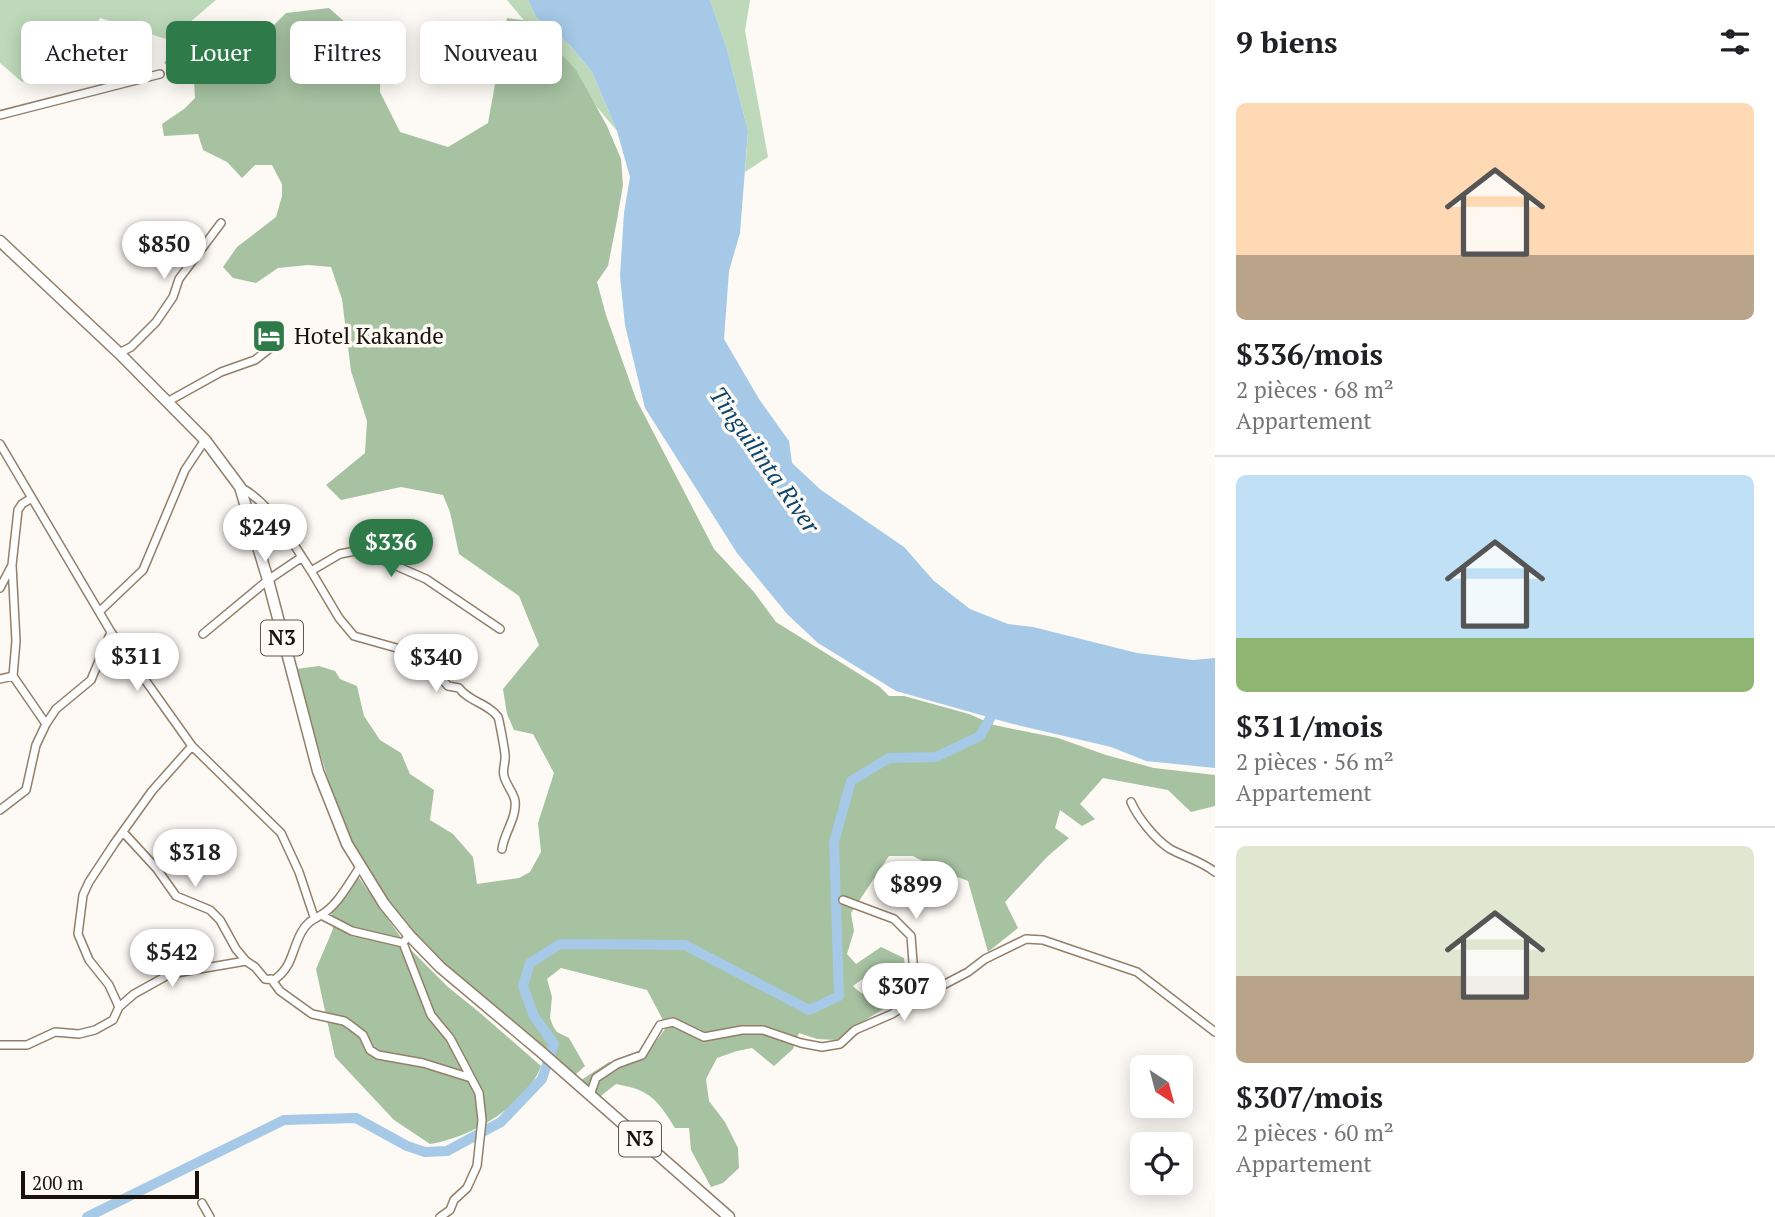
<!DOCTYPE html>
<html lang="fr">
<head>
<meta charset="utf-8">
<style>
  :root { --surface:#fff; --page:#f6f6f6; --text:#202124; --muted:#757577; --line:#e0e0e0; --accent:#2e7a49 }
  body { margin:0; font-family:"PT Serif",serif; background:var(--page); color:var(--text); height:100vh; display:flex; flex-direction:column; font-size:26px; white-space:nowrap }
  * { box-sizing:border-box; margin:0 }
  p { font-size:23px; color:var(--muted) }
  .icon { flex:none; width:38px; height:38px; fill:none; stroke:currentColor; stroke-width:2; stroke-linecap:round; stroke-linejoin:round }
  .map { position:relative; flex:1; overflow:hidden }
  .details { display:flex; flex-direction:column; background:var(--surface); width:560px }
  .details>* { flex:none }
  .guide { position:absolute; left:21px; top:21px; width:665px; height:63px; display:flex; gap:14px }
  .needle { width:46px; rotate:144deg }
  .fabs { position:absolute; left:1130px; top:1055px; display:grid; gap:14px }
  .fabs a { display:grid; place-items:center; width:63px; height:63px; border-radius:10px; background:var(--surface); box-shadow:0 4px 18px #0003; font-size:35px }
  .scale { position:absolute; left:21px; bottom:18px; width:178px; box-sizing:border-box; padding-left:7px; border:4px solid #1a120a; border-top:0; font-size:19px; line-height:24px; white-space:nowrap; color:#1a120a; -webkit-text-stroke:5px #fdf9f4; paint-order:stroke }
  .price { position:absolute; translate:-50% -60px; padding:0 16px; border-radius:24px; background:#fff; color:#222; font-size:23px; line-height:46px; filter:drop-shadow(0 2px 4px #0008) }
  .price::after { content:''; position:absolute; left:50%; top:42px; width:21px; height:16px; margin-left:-10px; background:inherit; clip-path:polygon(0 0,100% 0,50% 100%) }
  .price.selected { background:var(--accent); color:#fff }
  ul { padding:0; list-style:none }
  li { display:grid; align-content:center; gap:14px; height:371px; padding:0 21px }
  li+li { border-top:2px solid var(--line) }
  li span { display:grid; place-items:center; height:217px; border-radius:10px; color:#555 }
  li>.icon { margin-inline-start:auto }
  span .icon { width:126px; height:126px; fill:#fffc; stroke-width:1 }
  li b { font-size:30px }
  h2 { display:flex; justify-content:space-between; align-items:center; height:84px; padding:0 21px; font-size:30px }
  .tag { padding:0 24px; border-radius:10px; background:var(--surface); box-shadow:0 4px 18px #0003; font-size:24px; line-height:63px }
  .tag.selected { background:var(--accent); color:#fff }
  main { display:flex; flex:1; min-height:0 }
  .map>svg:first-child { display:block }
</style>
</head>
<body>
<main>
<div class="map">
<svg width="1215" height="1217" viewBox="0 0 1215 1217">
  <rect width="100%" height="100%" fill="#fdf9f4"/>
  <path fill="#bed9ba" d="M0,0h216l-47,40 -69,-22 -26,51 -52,13 -22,-19z
    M507,0h21l8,17 33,27 23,28 25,59z
    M710,0h40l-5,31 23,126 -23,15 3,-41 -21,-82z"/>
  <path fill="#a6c2a1" d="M329,8l52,46 -1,38 20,40 48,15 40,-24 19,-105 24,3 45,49 31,56 14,33 2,26 -6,35 -9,46 -11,16 9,33 30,84 78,150 40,43 22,30 104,65 9,9h15l65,18 25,11 64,13 48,17 48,13 61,7v31l-24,6 -23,-22 -65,-12 -23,26 15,15 -13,7 -22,-16 -5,18 14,10 -21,18 -43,46 13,26 -30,24 -20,-71 -29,-11 -26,-14h-24l-38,57 3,18 -7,23 9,10 25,-17 23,11 2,16 -8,13 -17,-7 -17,-2 -11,8c13,13 22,13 38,5l11,6c-22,16 -44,25 -64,43l-21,-1 -18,-6 -6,16 -19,17 -22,-18 -15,3 -20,7 -11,21 3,22 16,21 13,26 1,20 -16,15 -12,4 -20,-37 -2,-22h-14c-18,-29 -25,-38 -59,-44l-19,15 -19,-17 31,-20 28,-2 17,-16 14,-19 8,-5h-13l-16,-30 -86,-22 -14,11 5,18 -2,21 3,8 4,6 12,6 16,28 -10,9 -24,-11c-60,-55 -137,-114 -179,-183 -37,-63 -56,-142 -76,-212l23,-3 16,5 5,8 17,7 7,30 16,24 21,13 9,21 24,16 -4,30 23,14 20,23 4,27 42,-6 11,-6 11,-20 -3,-29 16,-50 -21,-39 -19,-4 -7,-16 -4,-25 36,-44 -20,-49 -60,-42 -9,-42 -7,-17 -42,-8 -60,13 -15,-15 39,-32 2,-32 -16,-50 -9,-72 -11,-32 -23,-2 -30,3 -22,15 -23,-5 -10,-11 14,-20 39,-30 6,-21v-12l-10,-19h-17l-13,13 -15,-16 -24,-12 -5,-16 -34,2 -2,-12 22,-15 11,-11 -1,-17 -30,-18 8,-10 22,-6 17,17 19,-3 25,-17 31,-31z
    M357,875l50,71 41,41 31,25 62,54c-14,39 -71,72 -111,78l-36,-24 -59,-63 -19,-88 17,-40 -3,-28z"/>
  <path fill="#a5c9e6" d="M528,0h182l17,49 21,82 -8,102 -11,38 -5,68 35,60 30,42 3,22 29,27 83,57 30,34 36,28 38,15 25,3 104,26 56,7 22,-2v110l-69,-7 -35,-14 -102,-24 -113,-32 -78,-48 -30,-28 -51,-62 -92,-145 -20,-83 -5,-49 4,-63 6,-36 -13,-46 -25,-59 -23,-28 -33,-27z"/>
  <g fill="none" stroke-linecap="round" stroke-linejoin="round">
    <path stroke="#a5c9e6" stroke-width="10" d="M87,1217l197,-97 72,-2 51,28 18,6 22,-1 54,-29 41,-43 12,-35 -20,-28 -11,-30 7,-23 30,-19 125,1 124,65 30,-14 -5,-154 17,-61 38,-23 47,-1 44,-21 16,-28"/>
    <g stroke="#937f69" stroke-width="10">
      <path id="minor" d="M0,115l160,-41
        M119,353l12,-6 25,-25 17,-25 6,-18 42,-56
        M167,402l54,-30 34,-12 14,-11
        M0,444l111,188 81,114 89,87 18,39 15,45
        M302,557l9,14 29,-17 20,-4 66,29 74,50
        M12,565l4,76 -3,35 33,48
        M311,571l28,47 15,18 46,13 33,20 15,17 11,2c10,14 29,15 39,29 1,2 7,34 7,38 1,7 -3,14 -1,21 2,9 10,17 11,25 2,17 -11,32 -13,48
        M0,588l12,-23 6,-55 4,-6 8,-5
        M100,611l43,-41 42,-100 20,-30
        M203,634l65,-54 34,-23c-16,-25 -35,-56 -62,-70
        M0,679l13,-3
        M1131,802c7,16 24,37 39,47 15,8 31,12 45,23
        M0,810l26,-20 10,-45 10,-21 10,-15 35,-29 20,-48
        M123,832l34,37 19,27 34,14 10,10 16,29 10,12
        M843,900l51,19 17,17 3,39 7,21
        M321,915l31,16 51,12
        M409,935l-6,8 28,72 19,23 29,55 3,27 -5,46 -10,22 -13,12 -4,10 -10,7
        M271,979l9,12 32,23 32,7 6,4 13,10 7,15 8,5 45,8 48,15
        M119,1007l-10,-22 -20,-25 -11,-26 5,-39 6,-13 25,-38 38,-53 40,-45
        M0,1045h27l28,-13 24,2 16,-4 18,-10 6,-13 15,-13 36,-20 76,-13 9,6 10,12 9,1c19,-14 17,-28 27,-47 5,-10 11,-13 20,-18 17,-10 28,-32 39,-48
        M590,1095l6,-17 21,-14 25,-9 18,-30 13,-3 31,15 38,-7h21l38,13 21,4 18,-3 15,-14 37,-16 17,-11 59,-31 17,-13 41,-20 17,1 94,32 78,60
        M202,1203l8,14"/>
    </g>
    <g stroke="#937f69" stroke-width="13">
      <path id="highway" d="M0,241l119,112 86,87 35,47 28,93 50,191 29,73 37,60 25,31 31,32 100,84 189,166"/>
    </g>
    <use href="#minor" stroke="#fff" stroke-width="7"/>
    <use href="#highway" stroke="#fff" stroke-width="10"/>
  </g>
  <defs>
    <g id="hotel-square" transform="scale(1.75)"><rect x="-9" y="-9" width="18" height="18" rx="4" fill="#2e7a49" stroke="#fdf9f4"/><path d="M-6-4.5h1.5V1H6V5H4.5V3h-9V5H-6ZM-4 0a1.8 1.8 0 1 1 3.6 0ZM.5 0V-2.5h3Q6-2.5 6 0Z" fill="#fff"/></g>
  </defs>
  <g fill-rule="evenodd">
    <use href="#hotel-square" x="269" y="336"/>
  </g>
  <g text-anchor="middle" stroke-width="7" stroke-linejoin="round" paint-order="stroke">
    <g fill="#fdf9f4" stroke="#5e5750" stroke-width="2">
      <rect x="261" y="620.5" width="42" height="35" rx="5"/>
      <rect x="619" y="1121.5" width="42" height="35" rx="5"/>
    </g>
    <g font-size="21" font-weight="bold" fill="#1a120a">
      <text x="282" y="645">N3</text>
      <text x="640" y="1146">N3</text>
    </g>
    <g font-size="23" fill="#1a120a" stroke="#fdf9f4" text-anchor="start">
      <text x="294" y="344">Hotel Kakande</text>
    </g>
    <g font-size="24" font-style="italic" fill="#0a466c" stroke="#fdf9f4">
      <text transform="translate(764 460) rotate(55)" y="8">Tinguilinta River</text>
    </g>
  </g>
</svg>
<div class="fabs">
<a><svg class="needle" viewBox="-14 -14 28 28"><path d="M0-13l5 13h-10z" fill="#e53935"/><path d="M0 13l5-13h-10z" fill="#757577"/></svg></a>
<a><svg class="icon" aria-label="locate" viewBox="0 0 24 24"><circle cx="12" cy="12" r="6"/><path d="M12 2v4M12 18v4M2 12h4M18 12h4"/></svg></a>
</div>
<div class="scale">200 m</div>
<b class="price" style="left:164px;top:281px">$850</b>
<b class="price" style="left:265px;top:564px">$249</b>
<b class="price selected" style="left:391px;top:579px">$336</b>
<b class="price" style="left:137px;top:693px">$311</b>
<b class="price" style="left:436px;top:694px">$340</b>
<b class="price" style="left:195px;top:889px">$318</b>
<b class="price" style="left:916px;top:921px">$899</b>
<b class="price" style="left:172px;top:989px">$542</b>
<b class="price" style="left:904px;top:1023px">$307</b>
<div class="guide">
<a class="tag">Acheter</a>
<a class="tag selected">Louer</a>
<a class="tag">Filtres</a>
<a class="tag">Nouveau</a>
</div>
</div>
<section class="details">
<h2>9 biens<svg class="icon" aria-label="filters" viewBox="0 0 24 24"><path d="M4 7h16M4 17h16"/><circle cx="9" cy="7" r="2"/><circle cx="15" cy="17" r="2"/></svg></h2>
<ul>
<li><span style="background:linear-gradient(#ffd9b3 70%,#b9a48a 0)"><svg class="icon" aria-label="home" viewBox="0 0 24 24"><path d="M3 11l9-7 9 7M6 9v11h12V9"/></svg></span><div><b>$336/mois</b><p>2 pièces · 68 m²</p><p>Appartement</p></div></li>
<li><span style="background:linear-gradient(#bfe0f5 75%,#8fb573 0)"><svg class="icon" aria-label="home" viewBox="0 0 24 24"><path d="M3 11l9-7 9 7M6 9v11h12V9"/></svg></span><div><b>$311/mois</b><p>2 pièces · 56 m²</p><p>Appartement</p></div></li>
<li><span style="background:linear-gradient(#dfe7d0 60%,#b9a48a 0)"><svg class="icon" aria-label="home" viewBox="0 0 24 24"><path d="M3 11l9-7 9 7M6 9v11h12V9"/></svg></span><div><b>$307/mois</b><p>2 pièces · 60 m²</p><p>Appartement</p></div></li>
</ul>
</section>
</main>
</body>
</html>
